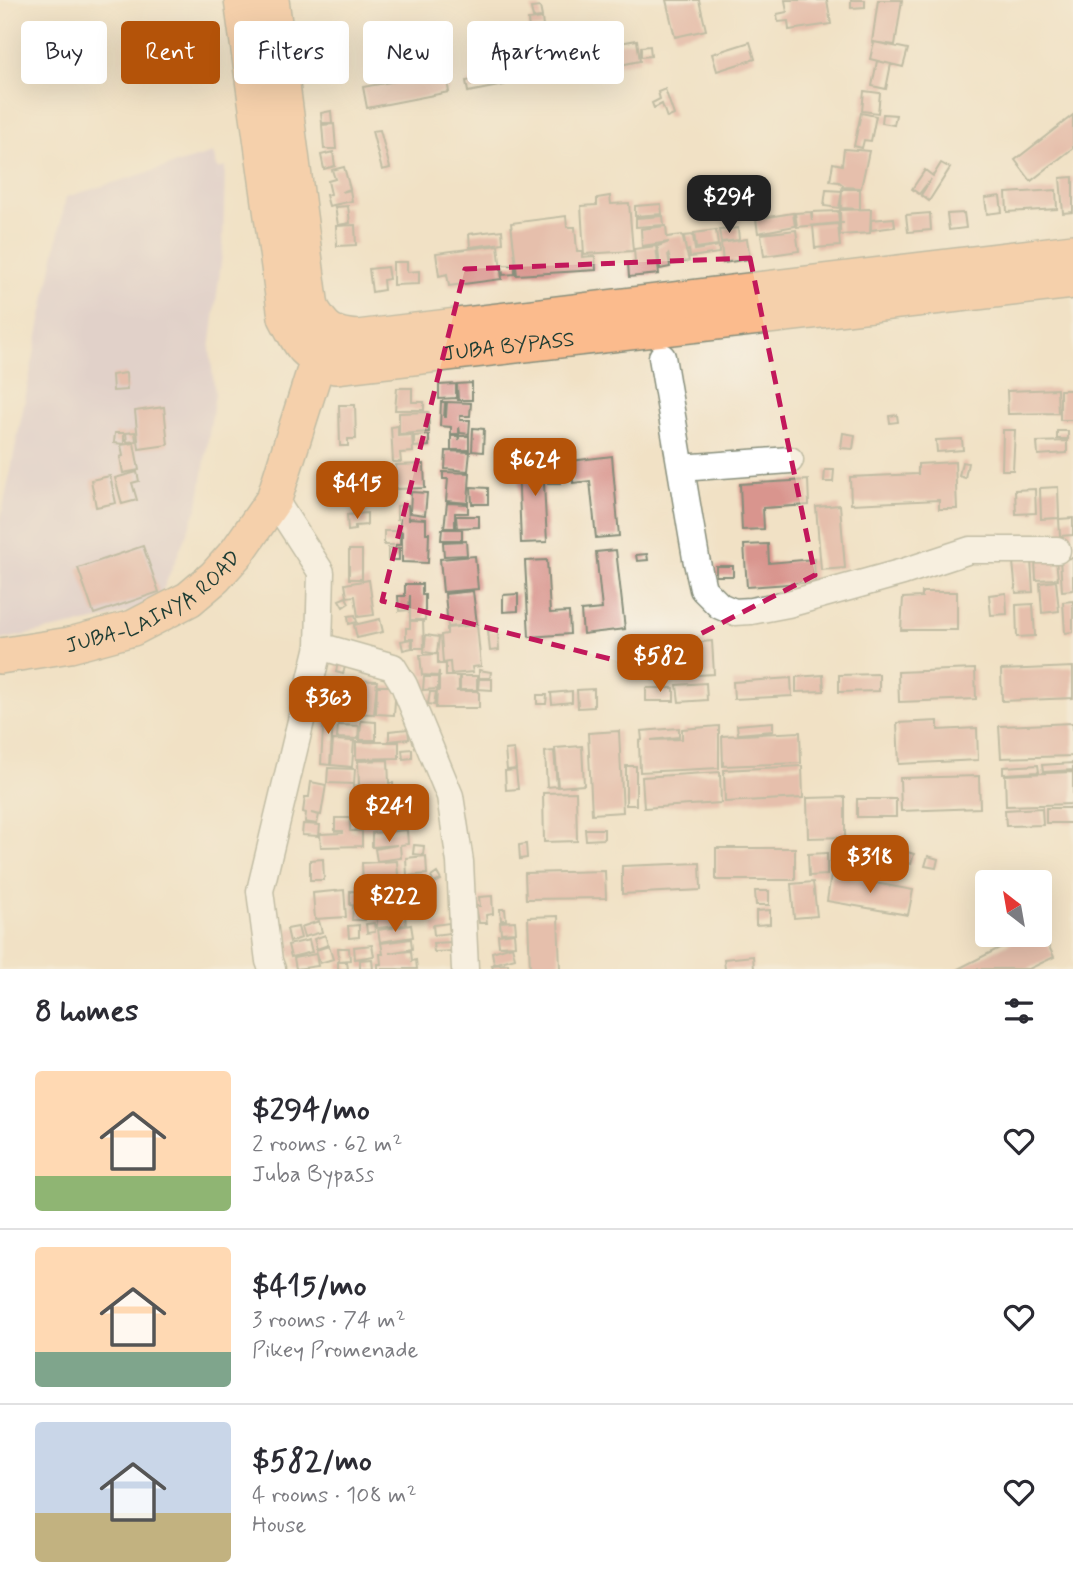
<!DOCTYPE html>
<html lang="en">
<head>
<meta charset="utf-8">
<style>
  :root { --surface:#fff; --page:#f2f2f3; --text:#2b2b33; --muted:#7c7c81; --line:#e1e1e2; --accent:#b45309 }
  body { margin:0; font-family:Mynerve,sans-serif; background:var(--page); color:var(--text); height:100vh; display:flex; flex-direction:column; font-size:26px; white-space:nowrap }
  * { box-sizing:border-box; margin:0 }
  p { font-size:23px; color:var(--muted) }
  .icon { flex:none; width:38px; height:38px; fill:none; stroke:currentColor; stroke-width:2; stroke-linecap:round; stroke-linejoin:round }
  .map { position:relative; height:969px; overflow:hidden }
  .details { display:flex; flex-direction:column; background:var(--surface); flex:1 }
  .details>* { flex:none }
  .banner { position:absolute; left:21px; top:21px; width:700px; height:63px; display:flex; gap:14px }
  .needle { width:46px; rotate:329deg }
  .fabs { position:absolute; left:975px; top:870px; display:grid; gap:14px }
  .fabs a { display:grid; place-items:center; width:77px; height:77px; border-radius:7px; background:var(--surface); box-shadow:0 7px 28px #0002; font-size:35px }
  .price { position:absolute; translate:-50% -60px; padding:0 16px; border-radius:14px; background:var(--accent); color:#fff; font-size:23px; line-height:46px; filter:drop-shadow(0 2px 4px #0008) }
  .price::after { content:''; position:absolute; left:50%; top:42px; width:21px; height:16px; margin-left:-10px; background:inherit; clip-path:polygon(0 0,100% 0,50% 100%) }
  .price.selected { background:#222; color:#fff }
  ul { padding:0; list-style:none }
  li { display:flex; align-items:center; gap:21px; height:175px; padding:0 35px }
  li+li { border-top:2px solid var(--line) }
  li span { display:grid; place-items:center; flex:none; width:196px; height:140px; border-radius:7px; color:#555 }
  li>.icon { margin-inline-start:auto }
  span .icon { width:84px; height:84px; fill:#fffc; stroke-width:1 }
  li b { font-size:30px }
  h2 { display:flex; justify-content:space-between; align-items:center; height:84px; padding:0 35px; font-size:30px }
  .tag { padding:0 24px; border-radius:7px; background:var(--surface); box-shadow:0 7px 28px #0002; font-size:24px; line-height:63px }
  .tag.selected { background:var(--accent); color:#fff }
  .map>svg:first-child { display:block }
</style>
</head>
<body>
<div class="map">
<svg width="1073" height="969" viewBox="0 0 1073 969">
  <rect width="100%" height="100%" fill="#f7f3e8"/>
  <filter id="ink" filterUnits="userSpaceOnUse"><feTurbulence type="fractalNoise" baseFrequency=".0143" numOctaves="2"/><feDisplacementMap in="SourceGraphic" scale="14" xChannelSelector="R" yChannelSelector="G"/><feConvolveMatrix kernelMatrix="1 2 1 2 8 2 1 2 1" color-interpolation-filters="sRGB"/></filter>
  <filter id="wash" filterUnits="userSpaceOnUse"><feTurbulence type="fractalNoise" baseFrequency=".00686" numOctaves="4" result="noise"/><feDisplacementMap in="SourceGraphic" scale="28" xChannelSelector="R" yChannelSelector="G"/><feGaussianBlur stdDeviation="1.57" result="paint"/><feColorMatrix in="noise" values="0 0 0 0 0 0 0 0 0 0 0 0 0 0 0 0 0 1.4 0 .05"/><feComposite in="paint" operator="in"/></filter>
  <g filter="url(#wash)">
    <rect width="100%" height="100%" fill="#f1e1c5"/>
    <path fill="#cfbdcf" d="M213,153l5,16 7,-2 -2,80 -13,103 5,44 -17,112 -38,91 -24,13 -32,9 -104,21v-117l66,-326z"/>
    <g id="blocks">
      <path fill="#d9958e" d="M666,0h33l7,30 -31,7z
        M785,0h42l4,24 -42,6 -1,-9 -10,1 -1,-8 10,-2z
        M851,0h14v7l-14,1z
        M878,0h24l-7,45 -23,-3z
        M540,7l2,10 -9,1 -2,-10z
        M542,18l1,9 -14,2 -1,-9z
        M637,40l3,21 -45,9 -4,-22z
        M750,42l5,17 -38,12 -5,-17z
        M874,42l34,7 -5,18 -33,-8z
        M650,46l1,10 -10,1v-10z
        M551,56l3,20 -48,8 -4,-19z
        M578,61l1,9 -12,1 -1,-9z
        M877,61l14,3 -5,25 -14,-3z
        M444,64l5,28 -82,16 -4,-21 50,-9 -1,-8z
        M502,72l2,13 -36,7 -2,-11 26,-4 -1,-3z
        M665,89l9,26 -7,3 -5,-14 -8,4 -2,-5 8,-4 -2,-7z
        M864,91l16,2 -2,20 -16,-2z
        M331,111l1,12h-10l-1,-10z
        M861,113l15,3 -5,25 -7,-1 -2,8 -8,-2z
        M883,114l13,1 -2,10 -12,-2z
        M1073,115v33l-42,33 -16,-21z
        M334,124l2,25h-12l-2,-24z
        M380,130l10,38 -8,2 -10,-39z
        M844,149l25,2 -8,37 -19,-1 1,-2 -4,-3 -9,-1 3,-18 9,2z
        M333,152l2,14 -11,3 -3,-14z
        M941,163l9,5 -21,33 -8,-6 10,-16 -12,15 -7,-5 13,-19 8,6z
        M344,167l6,22 -8,3 8,-2 2,11 -23,5 -3,-11 5,-1 -3,-13 7,-2 -3,-9z
        M1073,177v35l-10,1 -3,-35z
        M842,189h18v20l-19,-1z
        M826,190l16,1 -3,17 -15,-2z
        M1056,190l1,19 -50,3 -1,-19z
        M610,196l1,8 18,-1 4,48 -49,3 -3,-48 16,-1v-7z
        M1000,196l2,16 -15,2 -2,-16z
        M661,204l1,10 -27,2v-10z
        M348,206l2,17 -12,2 -3,-18z
        M871,209l-1,24 -30,2v-12h4h-4v-13z
        M838,211l1,12 -42,4 -2,-14 16,-1 1,9v-9z
        M793,213l2,13 -37,7 -2,-14z
        M930,213l1,17 -23,2 -2,-17z
        M964,213l2,15 -17,2 -2,-16z
        M566,216l1,11h8l2,24h5v6l13,-1 1,14 -79,5 -6,-52z
        M663,216l1,9 -28,2v-9z
        M894,218l1,9 -24,3v-10z
        M838,224l2,22 -25,2 -2,-22z
        M355,225l1,20 -19,1 -1,-20z
        M666,226l1,11 15,-2 7,26 -18,3 -3,-11 2,14 -10,2 -2,-23 11,-4 -27,4 -1,-17z
        M738,228l1,12 -18,2 -2,-12z
        M502,230l1,13 -33,4 -1,-13z
        M716,230l2,15 -22,3 -2,-15z
        M796,230l3,21 -35,5 -3,-22z
        M693,235l2,15 24,-4v7l-29,4 -1,-7 -3,1 -2,-15z
        M747,239l3,20 -27,4 -2,-20z
        M498,245l4,34 -53,7 -2,-12 -8,2 -3,-23z
        M656,246l3,28 -30,3 -1,-14 7,-1 -1,-13z
        M393,262h14v10l12,-1v13l-26,1z
        M502,265h13v9l-12,1z
        M387,267l2,12 -6,1 1,10 -12,2 -3,-23z
        M126,373l1,17 -14,1 -1,-16z
        M472,383v17h-14l-1,-16z
        M456,384v14l-17,1v-14z
        M397,388h15v14h12v8h-29z
        M1057,389l1,24 -50,1 -1,-23z
        M1060,390h13v30h-13z
        M441,402h4l-1,15h2l1,-15 24,1 -1,13h-10v4h10l-1,14 -9,-1 -1,-6v7h-8v-7l-11,-1z
        M339,405h16l1,34h-8v7h-8z
        M164,407l4,38 -29,4 -4,-38z
        M428,412l1,20 -30,2v-21z
        M897,415l1,7 -8,1 -1,-7z
        M398,426v10l14,-1 1,17 -13,1 1,9h-8l-2,-35z
        M473,428l11,1 -1,23 -11,-1z
        M1003,430h12l-2,40h-11z
        M1057,431h11v8h-11z
        M135,432l1,9 -9,1 -1,-9z
        M115,433h9v11l-10,-1z
        M843,433l12,2 -2,14 -12,-1z
        M429,435v11l-15,1v-11z
        M451,436h7l1,4v-4h10v14h-18z
        M962,439l1,11 -26,2 -1,-12z
        M1067,441v12l-29,2 -1,-13z
        M134,443l5,27 -16,3 -3,-16 3,-1 -2,-11z
        M446,451l24,1 -2,19 -23,-2z
        M612,456l7,80 -23,2 -6,-57 -17,2 -2,-22z
        M560,461l1,22h-17l3,59 -26,1 -3,-80z
        M955,462l2,47h-18v-9l-88,4 -1,-27 68,-3v-10z
        M962,462l6,1 -3,15 -6,-2z
        M424,464l1,24 -29,1v-24z
        M825,470h9l-1,12h-9z
        M137,472l2,9 -7,2 5,17 -15,4 -7,-26z
        M443,472l27,1 -2,30 -22,-2 2,-22h-5z
        M110,476l6,27 -20,4 -5,-27z
        M808,480l1,25 -46,3 1,21 -22,1 -2,-46z
        M359,482l2,13 -15,3 -3,-13z
        M471,487l17,1v16h-16z
        M1058,487l1,31 -18,1 -1,-31z
        M1035,489l1,24 -20,1 -1,-24z
        M411,492l16,1 -2,22 -15,-2z
        M447,503l21,1v9h-13v15h-11z
        M408,505l1,16v-3l17,1v14h3l-1,30 -26,-1v-30h-2v13h-16v-14h15l1,-12h-3v-13z
        M840,505l5,63 -24,2 -5,-63z
        M367,513v12l-12,1v4l-7,1 -1,-16z
        M456,516h23v11l-22,1z
        M1073,518v17l-13,1 -1,-17z
        M442,529h20v11h-21z
        M466,541l1,14 -23,1 -1,-14z
        M768,544l1,19 45,-4 1,23 -68,5 -3,-42z
        M143,546l16,46 -65,22 -16,-46z
        M388,548h11v12h-11z
        M349,550h13v29h-13z
        M616,550l9,79 -42,5 -2,-23 21,-2 -6,-57z
        M647,554l1,6 -11,1 -1,-6z
        M475,556l3,33 -35,3 -3,-33z
        M1073,558v32l-11,1 -2,-32z
        M1056,559l2,20 -22,1 -1,-20z
        M547,560l3,53 19,-1 1,22 -41,3 -4,-76z
        M1031,560l2,32 -17,1 -3,-31z
        M716,566h17v10h-17z
        M369,580l5,35 -16,2 -3,-21 -8,1 -2,-13z
        M1056,581l3,30 -17,2 -2,-30z
        M405,584h17v11h3v25h-15v-25l-1,15 -10,1 -1,-15h7z
        M473,591l4,33 -29,3 -3,-33z
        M922,592h35v38h-56l2,-32 19,-1z
        M1006,593l1,21 -16,1 -2,-20z
        M518,594v17l-15,1v-17z
        M346,597l3,6 -6,4 -4,-7z
        M1073,601v31l-8,1 -2,-31z
        M1033,604l2,32 -18,1 -1,-32z
        M355,615l2,7 -8,2 -1,-8z
        M380,619l3,13 -26,6 -3,-13z
        M410,621h13l1,27h-11v-9h-7v-11h4z
        M477,625l4,41 -9,1 1,5 -22,2 -1,-12 -7,1 -2,-28 6,-1v-6z
        M488,631h10l1,19 -9,1z
        M426,635l13,2 -2,17 -13,-2z
        M411,639l1,9 -9,2 -2,-9z
        M712,641l2,33 -33,2 -2,-32z
        M438,654v10h8v12h13v14l-3,1h21l2,2v15h-43l1,-17h2v-14l2,-1h-2v-5l-1,5 -16,-1 -2,-20z
        M652,654h23l1,25 -24,1z
        M338,661l8,2 -3,11 -7,-2z
        M1073,667v31l-71,3 -1,-31z
        M975,669l1,30 -77,3 -1,-30z
        M479,670l12,2 -1,6h-11z
        M879,674v17l-40,1v-17z
        M823,675l1,16 -28,1v-15z
        M460,676h17v14h-17z
        M424,677h14v12l-15,1z
        M791,678l1,18 -58,3 -1,-17z
        M479,679h13v11l-14,-1z
        M351,680l26,1 -3,33 -25,-1z
        M332,683l13,1 -3,18 -13,-2z
        M706,683l1,17 -28,2 -2,-17z
        M377,686h19l-2,29 -18,-1z
        M646,688h28v13h-28z
        M594,689v18l-16,1 -1,-18z
        M572,691v11l-20,2 -1,-11z
        M430,692h6l-2,13 -6,-1z
        M537,695h10l-1,9h-9z
        M324,712l14,1 -1,10h-4l-3,42 -9,-1z
        M361,721l15,1v18h-16z
        M938,721v9l39,-2 1,32 -79,4 -2,-41z
        M773,722v9l-35,3 -1,-9z
        M1073,723v33l-72,2 -2,-32z
        M338,725l21,1 -1,13 -21,-1z
        M719,726v42l-79,4 -1,-31 3,-1 -1,-9 38,-3v9l-28,3 31,-1v-10z
        M408,729l1,10 -20,2v-10z
        M619,731l4,81 -31,2 -4,-81z
        M800,732l1,31 -78,3 -1,-30z
        M333,740l21,1 -2,26 -21,-2z
        M356,742h43v16l-43,1z
        M582,746l2,39 -26,2 -3,-39z
        M412,749v9l-9,1 -1,-9z
        M514,749l2,20 -9,1 -2,-20z
        M554,751l3,35 -10,1 -2,-35z
        M388,760l1,23h4l3,44 -40,3 -3,-44 6,-1 -1,-24z
        M1073,763v7l-30,2 -1,-7z
        M1038,765l1,7 -36,2v-7z
        M626,766h10v39h-10z
        M802,766l1,32 -78,4 -1,-32z
        M328,768l27,1 -1,15 -27,-1z
        M516,770l2,19 -12,1 -1,-19z
        M720,772l1,31 -77,5 -2,-31z
        M1073,772v32l-67,2 -1,-31z
        M979,776l1,32 -79,3 -1,-33z
        M311,782l15,3 -5,30 -10,-2 8,2 -2,9 -12,-2 1,-9 -3,-1 2,-15h4z
        M576,792l1,49 -33,1 -1,-49z
        M401,797l14,1 -1,9 -14,-1z
        M845,797v40l-37,1 -1,-40z
        M857,799h39v18h-39z
        M1042,808l1,17 -37,1 -1,-16z
        M1046,808h27v15h-27z
        M335,818h15v13h12v15l-41,1 -1,-13 23,-1v-2h-8z
        M303,824l17,1 -1,11 -17,-1z
        M585,829h19v10l-18,1z
        M407,830l1,14 -8,1 1,13 -24,3 -2,-12 22,-4 -25,2v-14z
        M526,844l1,14 -7,1 -1,-14z
        M414,845l10,1 -1,9 -10,-1z
        M716,848h79v32h-79z
        M897,849l17,5 -3,10 -17,-5z
        M827,853v22l-18,1 -1,-22z
        M831,853l16,1 -2,19 -15,-1z
        M426,856l1,18 -20,2 -1,-18z
        M928,856l10,3 -2,9 -11,-2z
        M323,859l1,21h-14v-20z
        M397,861l3,43 -28,2 -2,-22h-7l-1,-21z
        M700,863l1,27 -79,4v-28z
        M605,871l1,27 -80,1 -1,-26z
        M437,873l4,7 -7,3 -3,-6z
        M831,875l82,15 -5,25 -81,-14z
        M813,882l4,34 -23,2 -3,-34z
        M344,890l2,27 -31,2 -2,-26z
        M350,891l16,1v14l-16,-1z
        M755,891h14v14h-13z
        M429,895l1,8 -10,1 -1,-8z
        M492,896l1,18 -7,1 1,8h-8l-3,-17h4l-1,-9z
        M431,904v7l-10,1 -1,-7z
        M353,907h12v13h-13z
        M401,907l1,7 -30,3v-8z
        M500,909h5l1,11h-5z
        M770,910v14l-14,1v-14z
        M405,915l1,10 -29,3v-10z
        M558,916l2,53h-30l-2,-52z
        M319,921l3,11 -18,5 -3,-10z
        M515,921l1,11 -15,1 -1,-11z
        M374,923l1,9 -8,1 -1,-9z
        M449,923l1,10 -16,2 -1,-10z
        M359,925v12l-10,1 -1,-12z
        M411,925l2,12 -33,5 -2,-12z
        M298,927l3,11 -11,4 -3,-13z
        M1040,928l14,29 -25,12h-71l69,-35h13z
        M514,933l1,12 -16,1 -1,-11z
        M325,935l3,10 -11,4 -3,-10z
        M411,939l1,10 -23,4 22,-2 1,10 4,-1 1,9h-39v-5h3l-1,-10h3l-2,-11z
        M309,940l3,12 -21,5 -3,-12z
        M454,942l1,9 -21,1 -1,-9z
        M372,945l2,11 -19,3 -1,-12z
        M329,946l4,13 -13,4 -4,-13z
        M512,946l3,12 -21,6 -2,-12z
        M338,948h11l1,12 -11,1z
        M316,954l2,12 -22,3 -2,-11z
        M753,956l1,13h-29l-1,-10z
        M372,959l1,10h-13v-9z
        M338,962h9l1,7h-10z
        M508,964l1,5h-16l-1,-4z"/>
    </g>
  </g>
  <g filter="url(#ink)">
    <use href="#blocks" fill-opacity="0" stroke="#888f7c" stroke-width="2"/>
    <g fill="none" stroke-linecap="round" stroke-linejoin="round">
      <g stroke="#888f7c" stroke-width="29">
        <path id="minor" d="M662,357l34,201 7,31 17,17 14,6 17,-1 37,-7 115,-32 67,-22h87
          M681,468l109,-8
          M319,646l74,21 11,18 46,111 10,66 5,107
          M272,969l-3,-8 -9,-70 59,-245 2,-74 -47,-73"/>
      </g>
      <g stroke="#888f7c" stroke-width="38">
        <g id="major">
          <path id="s1" d="M242,0l44,317c14,27 19,39 49,49l738,-85"/>
          <path d="M271,0l40,308c13,22 20,28 46,30l716,-86"/>
          <path id="s2" d="M0,656l70,-11 63,-17 56,-29 26,-22 23,-26 36,-52 44,-139 -3,-23"/>
        </g>
      </g>
      <use href="#minor" stroke="#fff" stroke-width="26"/>
      <use href="#major" stroke="#fbbb8d" stroke-width="35"/>
    </g>
  </g>
  <path d="M0 0H1073V969H0ZM750,258l65,317 -177,91 -256,-65 83,-332z" fill="#f1e1c5" fill-opacity=".55" fill-rule="evenodd"/>
  <path fill="none" stroke="#c2185b" stroke-width="5" stroke-dasharray="14 9" stroke-linejoin="round" d="M750,258l65,317 -177,91 -256,-65 83,-332z"/>
  <g text-anchor="middle" stroke-width="6" stroke-linejoin="round" paint-order="stroke">
    <g font-size="21" fill="#1f3d34" stroke="#f7f3e8">
      <text dy="7" stroke="none"><textPath href="#s1" startOffset="567">JUBA BYPASS</textPath></text>
      <text dy="7" stroke="none"><textPath href="#s2" startOffset="166">JUBA-LAINYA ROAD</textPath></text>
    </g>
  </g>
</svg>
<div class="fabs">
<a><svg class="needle" viewBox="-14 -14 28 28"><path d="M0-13l5 13h-10z" fill="#e53935"/><path d="M0 13l5-13h-10z" fill="#7c7c81"/></svg></a>
</div>
<b class="price selected" style="left:729px;top:235px">$294</b>
<b class="price" style="left:535px;top:498px">$624</b>
<b class="price" style="left:357px;top:521px">$415</b>
<b class="price" style="left:660px;top:694px">$582</b>
<b class="price" style="left:328px;top:736px">$363</b>
<b class="price" style="left:389px;top:844px">$241</b>
<b class="price" style="left:870px;top:895px">$318</b>
<b class="price" style="left:395px;top:934px">$222</b>
<div class="banner">
<a class="tag">Buy</a>
<a class="tag selected">Rent</a>
<a class="tag">Filters</a>
<a class="tag">New</a>
<a class="tag">Apartment</a>
</div>
</div>
<section class="details">
<h2>8 homes<svg class="icon" aria-label="filters" viewBox="0 0 24 24"><path d="M4 7h16M4 17h16"/><circle cx="9" cy="7" r="2"/><circle cx="15" cy="17" r="2"/></svg></h2>
<ul>
<li><span style="background:linear-gradient(#ffd9b3 75%,#8fb573 0)"><svg class="icon" aria-label="home" viewBox="0 0 24 24"><path d="M3 11l9-7 9 7M6 9v11h12V9"/></svg></span><div><b>$294/mo</b><p>2 rooms · 62 m²</p><p>Juba Bypass</p></div><svg class="icon" aria-label="heart" viewBox="0 0 24 24"><path d="M12 20l-8-8c-3-5 5-10 8-4 3-6 11-1 8 4z"/></svg></li>
<li><span style="background:linear-gradient(#ffd9b3 75%,#7fa58c 0)"><svg class="icon" aria-label="home" viewBox="0 0 24 24"><path d="M3 11l9-7 9 7M6 9v11h12V9"/></svg></span><div><b>$415/mo</b><p>3 rooms · 74 m²</p><p>Pikey Promenade</p></div><svg class="icon" aria-label="heart" viewBox="0 0 24 24"><path d="M12 20l-8-8c-3-5 5-10 8-4 3-6 11-1 8 4z"/></svg></li>
<li><span style="background:linear-gradient(#c9d6e8 65%,#c2b280 0)"><svg class="icon" aria-label="home" viewBox="0 0 24 24"><path d="M3 11l9-7 9 7M6 9v11h12V9"/></svg></span><div><b>$582/mo</b><p>4 rooms · 108 m²</p><p>House</p></div><svg class="icon" aria-label="heart" viewBox="0 0 24 24"><path d="M12 20l-8-8c-3-5 5-10 8-4 3-6 11-1 8 4z"/></svg></li>
</ul>
</section>
</body>
</html>
